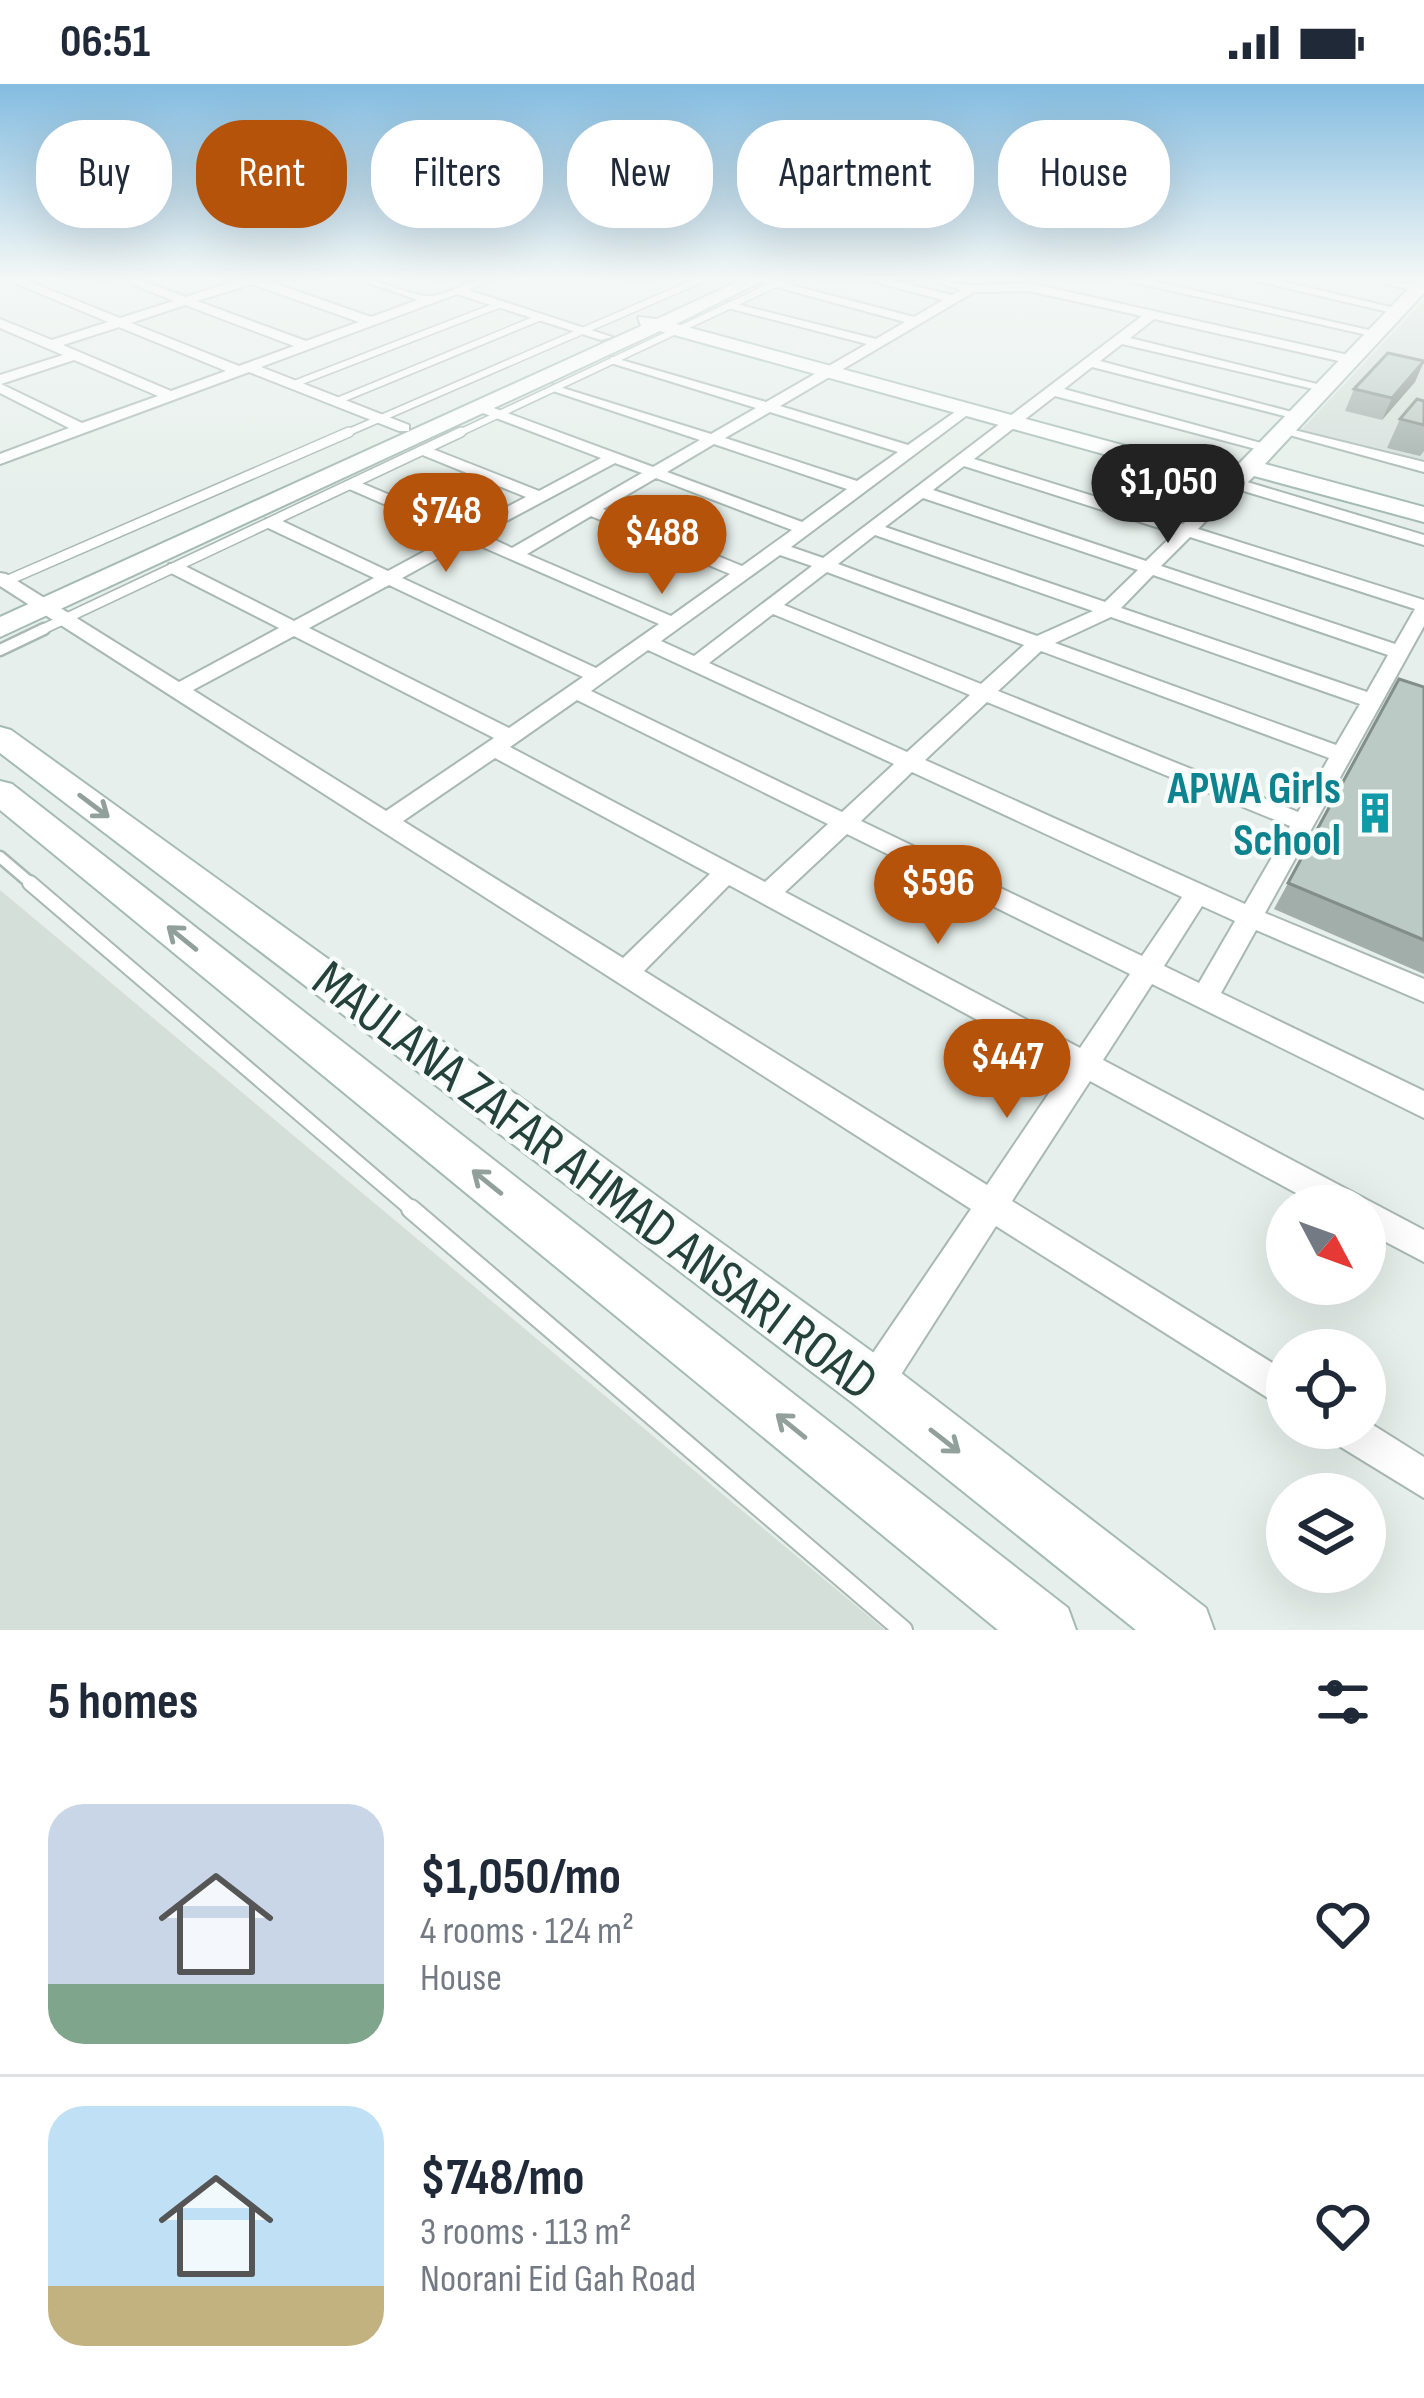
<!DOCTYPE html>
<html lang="en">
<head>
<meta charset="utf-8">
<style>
  :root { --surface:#fff; --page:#f6f6f7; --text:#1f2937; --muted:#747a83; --line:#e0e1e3; --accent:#b45309 }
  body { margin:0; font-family:"Sofia Sans Condensed",sans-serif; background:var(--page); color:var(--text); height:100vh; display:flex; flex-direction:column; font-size:45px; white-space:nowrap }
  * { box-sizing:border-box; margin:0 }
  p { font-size:39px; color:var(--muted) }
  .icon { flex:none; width:66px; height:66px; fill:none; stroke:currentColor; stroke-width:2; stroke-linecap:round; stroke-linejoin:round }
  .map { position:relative; height:1546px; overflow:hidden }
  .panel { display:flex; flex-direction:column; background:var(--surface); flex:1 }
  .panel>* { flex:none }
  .top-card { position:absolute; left:36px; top:36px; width:1353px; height:108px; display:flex; gap:24px }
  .needle { width:78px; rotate:131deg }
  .controls { position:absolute; left:1266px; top:1101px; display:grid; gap:24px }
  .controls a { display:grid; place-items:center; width:120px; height:120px; border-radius:50%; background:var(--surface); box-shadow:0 12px 48px #0002; font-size:60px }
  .price { position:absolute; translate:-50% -102px; padding:0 27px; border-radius:42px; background:var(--accent); color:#fff; font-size:39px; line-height:78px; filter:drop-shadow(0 3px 6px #0008) }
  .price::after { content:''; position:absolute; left:50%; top:72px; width:36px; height:27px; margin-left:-18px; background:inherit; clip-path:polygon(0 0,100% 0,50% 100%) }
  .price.active { background:#222; color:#fff }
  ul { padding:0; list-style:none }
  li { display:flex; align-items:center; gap:36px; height:300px; padding:0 48px }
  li+li { border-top:3px solid var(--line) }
  li span { display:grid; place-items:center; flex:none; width:336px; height:240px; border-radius:36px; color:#555 }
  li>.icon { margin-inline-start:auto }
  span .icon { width:144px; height:144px; fill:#fffc; stroke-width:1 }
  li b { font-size:51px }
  h2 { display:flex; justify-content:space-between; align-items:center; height:144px; padding:0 48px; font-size:51px }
  .tag { padding:0 42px; border-radius:48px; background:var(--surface); box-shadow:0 12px 48px #0002; font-size:42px; line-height:108px }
  .tag.active { background:var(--accent); color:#fff }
  .status { display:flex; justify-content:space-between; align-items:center; height:84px; padding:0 60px; background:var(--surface); direction:ltr }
  .status svg { height:33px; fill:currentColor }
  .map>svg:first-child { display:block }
</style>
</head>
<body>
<div class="status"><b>06:51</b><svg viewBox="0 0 49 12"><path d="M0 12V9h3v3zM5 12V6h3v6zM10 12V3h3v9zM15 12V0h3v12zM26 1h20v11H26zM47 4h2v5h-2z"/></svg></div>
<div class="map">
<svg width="1424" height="1546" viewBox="0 0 1424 1546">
  <rect width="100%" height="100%" fill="#e6efeb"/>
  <path fill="#d4dfda" d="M1424,216v167l-126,-34z
    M0,806l885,740h-885z"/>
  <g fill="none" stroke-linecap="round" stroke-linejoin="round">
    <g stroke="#a8b8b2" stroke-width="9">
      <path id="lane-far4" d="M294,300l207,-80
        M337,317l204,-84
        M342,351l358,-155
        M455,351l329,-155"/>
    </g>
    <g stroke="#a8b8b2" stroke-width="12">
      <path id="lane-far3" d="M6,497l343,-149
        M37,548l424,-200"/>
    </g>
    <g stroke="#a8b8b2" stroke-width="15">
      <path id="lane-far2" d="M0,566l44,-21
        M0,773l34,29"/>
    </g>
    <g stroke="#a8b8b2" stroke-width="18">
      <path id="lane-far1" d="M30,799l385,329"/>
    </g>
    <g stroke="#a8b8b2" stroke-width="22">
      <path id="lane" d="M411,1125l492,421"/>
    </g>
    <g stroke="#a8b8b2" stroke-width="4">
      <path id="street" d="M8,196h17l95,38 54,-17 -52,-21h18l46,17 52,-17h27l106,37 47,-17 -57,-20c24,0 50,17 70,16 20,-2 37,-16 59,-16l-22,10 144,47 -11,3 -144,-46 -196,73 148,58v6h-10l-150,-59 -249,92v-10l69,-26 -69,-35v-18l63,-20 -63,-27v-9l52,21 56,-18zM252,200l107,38 -53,19 -109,-40zM185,221l109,41 -55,20 -108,-43zM119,243l107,44 -55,20 -108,-46zM74,276l84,36 -76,27 -81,-39z
        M868,196h22l62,15 9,-5 -30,-10 40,5 58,-2 328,74v6l-5,1 -198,-45 -24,19 203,50 -7,4 -204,-48 -22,17 207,55 -7,4 -208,-53 -28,22 215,59 -8,5 -216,-57 -81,63 209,65 51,-46 190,57v10l-187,-56 -39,40 226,71v26l-159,287 159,66v23l-168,-72 -35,63 203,98v27l-272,-134 -49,76 321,170v32l-59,-31v-25h-45l-230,-125 -78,120 275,171v38l-291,-184 -110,172 -13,5 -13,-5 -5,-13 5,-13 111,-163 -971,-623v-13l6,1 173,108 100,-54 -110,-56v-8h12l113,57 80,-43 -108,-51v-8h12l110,52 67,-36 -108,-47v-6h12l109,46 58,-31 -106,-43v-6h10l109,43 62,-33 -126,-48v-6l5,-1 173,64 47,-27 -147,-49v-6l158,49 45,-26 -145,-45v-6l155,45 101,-58 -139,-36v-6l148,37 29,-17 -136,-37 6,-4 139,36 29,-17zM1029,207l113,25 -319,242 -32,-11 183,-137 -12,-3 -54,38 -128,-39 194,-114zM770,328l128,40 -41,29 -132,-43zM714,360l133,45 -45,33 -135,-50zM615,379l27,10 -130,75 -30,-14zM964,382l211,67 -29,28 -213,-71zM656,394l136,52 -50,36 -139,-57zM923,414l215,72 -33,32 -220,-75zM591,432l139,58 -59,42 -144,-62zM875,451l218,76 -56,25 -199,-72zM1190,453l225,72 -20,35 -234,-78zM469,457l190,83 -63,44 -194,-90zM780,471l32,11 -118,90 -33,-15zM827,488l197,73 -43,39 -197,-79zM1153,491l235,80 -21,37 -246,-84zM389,501l194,92 -74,51 -200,-100zM773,530l197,81 -63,57 -198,-89zM1111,533l249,87 -24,41 -281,-102zM294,552l200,102 -108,73 -193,-121zM648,566l246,114 -52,48 -251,-121zM1041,567l288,107 -31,54 -300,-121zM577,616l251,124 -63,58 -255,-135zM987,618l303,124 -45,78 -320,-144zM495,674l215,116 -87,84 -220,-137zM912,688l270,125 -40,59 -281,-135zM847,750l283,140 -50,74 -295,-156zM729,801l337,183 -79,117 -343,-214zM1202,822l33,15 -36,62 -35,-17z
        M1124,196h24l234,53 -6,4z
        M1252,196h24l127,30 -6,4z
        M1372,196l51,6 1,3 -5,3z
        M1282,343l142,35v10l-142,-39z
        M1365,1336l59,37v41l-93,-57 -5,-13h39z"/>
    </g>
    <g stroke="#a4bbb3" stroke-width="4">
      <path id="secondary" d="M741,196h23l-88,44 553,150 188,-194h7v13l-159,171 159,43v15l-170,-46 -12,12h-16l-566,-157 -660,306v-20l641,-291 -3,-9 19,2z
        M0,643l11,3 881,636 314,242 8,22h-78l-282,-226 -854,-651z
        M0,697l12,3 1056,824 8,22h-78l-998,-820z"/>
    </g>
    <use href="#lane-far4" stroke="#fff" stroke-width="6"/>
    <use href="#lane-far3" stroke="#fff" stroke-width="9"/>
    <use href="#lane-far2" stroke="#fff" stroke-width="10"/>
    <use href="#lane-far1" stroke="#fff" stroke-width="14"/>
    <use href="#lane" stroke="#fff" stroke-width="18"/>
    <use href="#street" fill="#fff" fill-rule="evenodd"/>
    <use href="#secondary" fill="#fff" fill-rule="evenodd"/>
  </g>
  <path fill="#a1aea9" d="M1424,277l-9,21 -33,38 -37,-9 9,-22z
    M1424,317v50l-4,5 -33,-8 13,-29z
    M1399,595l25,8v287l-150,-65z"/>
  <path fill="#838d89" d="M1424,277l-9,21 -33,38 10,-22z"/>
  <path fill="#bbcac4" stroke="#838d89" stroke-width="3" d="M1388,269l36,8 -32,37 -38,-9z
    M1417,315l7,2v24l-24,-6z
    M1399,595l25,8v253l-136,-57z"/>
  <defs><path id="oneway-shaft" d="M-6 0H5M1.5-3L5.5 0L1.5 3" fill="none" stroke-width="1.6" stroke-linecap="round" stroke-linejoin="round" transform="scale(3)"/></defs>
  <g stroke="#92a09c">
    <use href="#oneway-shaft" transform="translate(94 722) rotate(37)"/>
    <use href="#oneway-shaft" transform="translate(182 854) rotate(-141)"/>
    <use href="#oneway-shaft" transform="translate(487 1098) rotate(-141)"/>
    <use href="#oneway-shaft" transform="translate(791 1342) rotate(-141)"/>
    <use href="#oneway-shaft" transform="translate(945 1357) rotate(38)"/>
  </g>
  <linearGradient id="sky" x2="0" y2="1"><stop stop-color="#84bce0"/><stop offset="0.47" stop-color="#f4f8f6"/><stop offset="1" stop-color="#f4f8f6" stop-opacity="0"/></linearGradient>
  <rect width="1424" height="413" fill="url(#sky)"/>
  <defs>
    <g id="building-bare" transform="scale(3.24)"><path d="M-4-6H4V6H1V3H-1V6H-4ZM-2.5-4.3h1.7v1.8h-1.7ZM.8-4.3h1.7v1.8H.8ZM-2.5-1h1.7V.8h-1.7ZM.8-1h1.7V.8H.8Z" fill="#0f9aa8" stroke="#f7fbf9" stroke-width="2.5" paint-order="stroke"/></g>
  </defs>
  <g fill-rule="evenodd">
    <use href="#building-bare" x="1375" y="729"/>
  </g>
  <g text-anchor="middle" stroke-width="9" stroke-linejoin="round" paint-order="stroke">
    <g font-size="45" font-weight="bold" fill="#0d838f" stroke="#f7fbf9" text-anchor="end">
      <text x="1341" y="719">APWA Girls<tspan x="1341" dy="52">School</tspan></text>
    </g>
    <g font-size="54" fill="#24423a" stroke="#f7fbf9">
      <text transform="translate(596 1095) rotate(37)" y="19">MAULANA ZAFAR AHMAD ANSARI ROAD</text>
    </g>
  </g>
</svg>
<div class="controls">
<a><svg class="needle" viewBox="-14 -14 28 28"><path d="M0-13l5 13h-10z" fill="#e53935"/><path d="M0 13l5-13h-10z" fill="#747a83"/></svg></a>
<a><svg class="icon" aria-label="locate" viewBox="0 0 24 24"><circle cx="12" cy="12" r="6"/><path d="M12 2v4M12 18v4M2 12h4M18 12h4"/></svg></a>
<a><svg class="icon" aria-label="layers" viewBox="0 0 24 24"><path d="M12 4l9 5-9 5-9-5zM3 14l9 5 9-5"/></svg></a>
</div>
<b class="price active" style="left:1168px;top:462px">$1,050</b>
<b class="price" style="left:446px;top:491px">$748</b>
<b class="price" style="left:662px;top:513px">$488</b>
<b class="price" style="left:938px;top:863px">$596</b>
<b class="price" style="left:1007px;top:1037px">$447</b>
<div class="top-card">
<a class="tag">Buy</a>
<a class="tag active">Rent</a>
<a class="tag">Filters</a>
<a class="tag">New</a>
<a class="tag">Apartment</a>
<a class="tag">House</a>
</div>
</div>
<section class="panel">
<h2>5 homes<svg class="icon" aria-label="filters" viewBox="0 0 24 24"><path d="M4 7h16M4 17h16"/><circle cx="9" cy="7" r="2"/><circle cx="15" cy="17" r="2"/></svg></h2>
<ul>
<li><span style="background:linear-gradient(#c9d6e8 75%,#7fa58c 0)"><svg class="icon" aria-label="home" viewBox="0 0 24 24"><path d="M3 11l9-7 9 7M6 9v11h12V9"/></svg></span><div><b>$1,050/mo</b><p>4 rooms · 124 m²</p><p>House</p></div><svg class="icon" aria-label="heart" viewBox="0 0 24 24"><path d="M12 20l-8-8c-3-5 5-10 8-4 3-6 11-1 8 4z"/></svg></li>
<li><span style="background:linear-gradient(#bfe0f5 75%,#c2b280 0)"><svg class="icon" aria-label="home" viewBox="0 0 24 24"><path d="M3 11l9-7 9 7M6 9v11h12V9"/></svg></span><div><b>$748/mo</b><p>3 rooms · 113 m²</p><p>Noorani Eid Gah Road</p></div><svg class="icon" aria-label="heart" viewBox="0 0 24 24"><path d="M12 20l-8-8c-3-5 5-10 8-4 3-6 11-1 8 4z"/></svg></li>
</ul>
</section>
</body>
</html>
